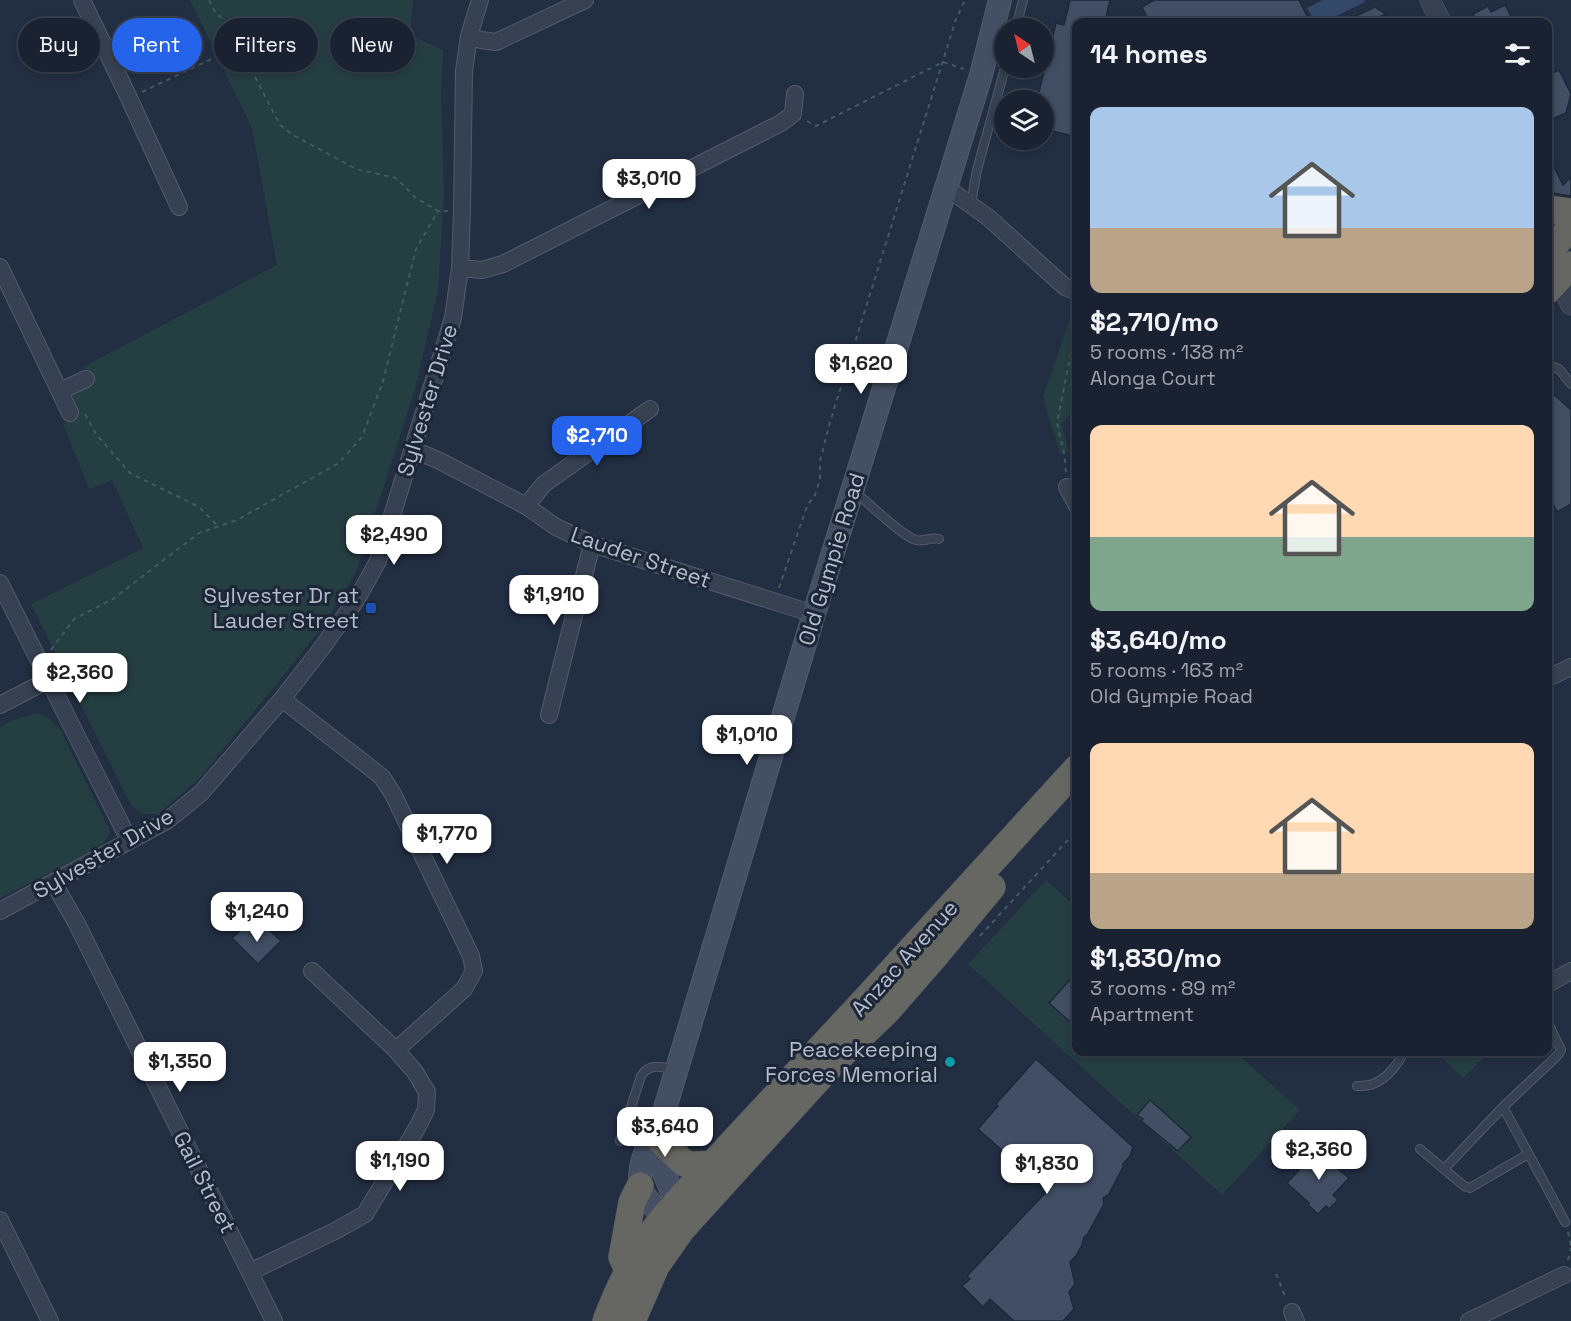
<!DOCTYPE html>
<html lang="en">
<head>
<meta charset="utf-8">
<style>
  :root { --surface:#1a2232; --page:#272f3e; --text:#f1f3f6; --muted:#9fa4ac; --line:#383f4d; --accent:#2563eb }
  body { margin:0; font-family:"Space Grotesk",sans-serif; background:var(--page); color:var(--text); height:100vh; display:flex; flex-direction:column; font-size:22px; white-space:nowrap }
  * { box-sizing:border-box; margin:0 }
  p { font-size:20px; color:var(--muted) }
  .icon { flex:none; width:33px; height:33px; fill:none; stroke:currentColor; stroke-width:2; stroke-linecap:round; stroke-linejoin:round }
  .map { position:relative; flex:1; overflow:hidden }
  .panel { position:absolute; left:1072px; top:18px; width:480px; height:1038px; display:flex; flex-direction:column; background:var(--surface); border-radius:12px; box-shadow:0 3px 9px #0003,0 0 0 2px var(--line) }
  .panel>* { flex:none }
  .guide { position:absolute; left:18px; top:18px; width:570px; height:54px; display:flex; gap:12px }
  .needle { width:39px; rotate:325deg }
  .fabs { position:absolute; left:994px; top:18px; display:grid; gap:12px }
  .fabs a { display:grid; place-items:center; width:60px; height:60px; border-radius:50%; background:var(--surface); box-shadow:0 3px 9px #0003,0 0 0 2px var(--line); font-size:30px }
  .price { position:absolute; translate:-50% -51px; padding:0 14px; border-radius:12px; background:#fff; color:#222; font-size:20px; line-height:39px; filter:drop-shadow(0 2px 3px #0008) }
  .price::after { content:''; position:absolute; left:50%; top:36px; width:18px; height:14px; margin-left:-9px; background:inherit; clip-path:polygon(0 0,100% 0,50% 100%) }
  .price.active { background:var(--accent); color:#fff }
  ul { padding:0; list-style:none }
  li { display:grid; align-content:center; gap:12px; height:318px; padding:0 18px }
  li span { display:grid; place-items:center; height:186px; border-radius:12px; color:#555 }
  li>.icon { margin-inline-start:auto }
  span .icon { width:108px; height:108px; fill:#fffc; stroke-width:1 }
  li b { font-size:26px }
  h2 { display:flex; justify-content:space-between; align-items:center; height:72px; padding:0 18px; font-size:26px }
  .tag { padding:0 21px; border-radius:27px; background:var(--surface); box-shadow:0 3px 9px #0003,0 0 0 2px var(--line); font-size:21px; line-height:54px }
  .tag.active { background:var(--accent); color:#fff }
  .map>svg:first-child { display:block }
</style>
</head>
<body>
<div class="map">
<svg width="1571" height="1321" viewBox="0 0 1571 1321">
  <rect width="100%" height="100%" fill="#222e42"/>
  <path fill="#253e42" d="M190,0h223l-3,35 33,15 -2,43 3,104 -6,94 -24,102 -59,181 -34,55 -122,150 -41,35h-16l-11,-9 -100,-201 112,-56 -31,-68 -23,9 -26,-65 17,-8c-13,-24 -7,-24 6,-45l-3,-4 194,-102 -25,-137z
    M1070,319l7,7v81l-16,17 8,27 -9,3 -17,-57z
    M37,713l13,6 11,12 49,100 -6,12 -13,9 -91,46v-171l13,-7z
    M1046,880l31,28v144h158l65,58 -78,85 -254,-231z
    M1437,1052h52l-26,26z"/>
  <path fill="#34496a" d="M1323,0h41l1,2 -41,20h-9l-8,-14z"/>
  <path fill="#414e64" stroke="#1e2838" stroke-width="1.5" d="M1070,0h40l-5,22h-28v115l-33,-8v-29h-7l19,-77 8,2z
    M1154,0h145l11,22h-161l-7,-15z
    M1505,5l9,17h-44l6,-2 -3,-6 15,-8 3,6z
    M1375,7l11,7 -18,8h-25z
    M1559,70l12,24 -5,19 -18,8v-46z
    M1548,155l15,30 8,-8v19l-20,-3 -3,-3z
    M1548,389l23,21v94l-14,8 -9,-19z
    M245,926l11,11 10,-10 15,14 -23,23 -26,-26z
    M1077,972v56l-28,-25z
    M1036,1059l97,88 -3,9 -7,8v3l-14,27 -6,4 1,6 -17,31 -3,2 -2,8 -6,11 -6,6 5,22 -6,8 5,17 -11,12h-49l-24,-22 -7,8 -21,-21 8,-7 -3,-3 82,-87 -33,-30 -2,2 -36,-32 20,-23 -2,-2z
    M1150,1100l41,37 -13,14 -37,-30 2,-2 -6,-4z
    M1324,1148l17,16 -4,4 12,10 -16,17 5,5 -9,9 -3,-3 -8,8 -10,-9 1,-2 -22,-20 30,-33 3,3z"/>
  <g fill="none" stroke-linecap="round" stroke-linejoin="round">
    <g stroke="#525c6c" stroke-width="10">
      <path id="service" d="M1016,28l7,-28
        M971,204l6,-34 28,-102
        M1548,365l11,4 12,15
        M853,490c13,11 49,46 63,50 7,2 15,-3 23,-1
        M1357,1086c5,0 11,0 16,-2 14,-5 25,-20 31,-32
        M1503,1107c21,39 42,76 62,115
        M620,1141l21,-65c9,-14 21,-9 35,-6
        M1420,1149l44,37 6,2 58,-34
        M1444,1169l59,-62 55,-52 3,-5 -13,-27"/>
    </g>
    <g stroke="#525c6c" stroke-width="18">
      <path id="minor" d="M82,0l47,98 50,109
        M469,36l12,4 15,2 89,-42
        M947,188l42,30 76,69 12,5
        M0,267l70,146
        M460,268l22,2 21,-6 278,-141 12,-9 2,-20
        M60,391l26,-12
        M412,449l28,12 86,45 30,21 36,17 222,70
        M1067,487l10,19
        M526,506l18,-22 106,-75
        M0,583l129,257
        M1548,678l23,-11
        M282,699l100,78 11,17 78,162 3,15 -10,18 -68,61
        M0,705l48,-25
        M549,715l43,-171
        M53,882l23,40 198,399
        M0,911l168,-91 33,-27 81,-94 39,-50 36,-50 21,-38 75,-243 7,-50 2,-58 2,-139 5,-35 11,-36
        M1548,984l23,-13
        M0,1220l50,101
        M250,1272l87,-42 28,-16 52,-86 9,-18 1,-18 -12,-20 -19,-22 -84,-79
        M1292,1312l4,9
        M1469,1321l95,-46"/>
    </g>
    <g stroke="#525c6c" stroke-width="21">
      <path id="tertiary" d="M1430,0l11,22
        M1548,263l23,42"/>
    </g>
    <g stroke="#525c6c" stroke-width="24">
      <path id="secondary" d="M654,1129c-5,8 -7,18 -10,27 -13,40 7,48 35,71
        M688,1212l-15,-18 -12,-28 -2,-18 4,-15v-14l3,-14 148,-491 167,-539 19,-75"/>
    </g>
    <g stroke="#3f4959" stroke-width="28">
      <path id="trunk" d="M1548,209l23,3
        M1548,252l23,-25
        M1548,290l23,-25
        M661,1141l23,22 8,2 20,-1
        M628,1270l-6,-13 10,-55 8,-16
        M606,1321c12,-32 27,-63 48,-91 7,-10 16,-19 24,-29l189,-203 210,-230
        M632,1321l24,-55 26,-37 150,-165 55,-53 48,-55 57,-69"/>
    </g>
    <path stroke="#435b5f" stroke-width="2" stroke-dasharray="4.5 4.5" stroke-linecap="butt" d="M209,0l5,10 10,11 17,29 39,75 13,10 63,34 40,9 20,20 22,13h10
      M142,92l80,-38 19,-4
      M807,121l9,5 127,-64 21,7
      M1548,315l5,-2 1,-4
      M85,414l11,20 34,39 69,34 20,20
      M1066,472l-2,-19 -7,-30 20,-101
      M779,588l28,-82 8,-11 5,-16v-18l10,-39 126,-403 9,-19
      M51,650l23,-31 39,-20 86,-66 38,-13 102,-57 23,-26 21,-56 33,-132 22,-38
      M980,936l97,-106
      M1568,1232l3,15
      M1568,1260l3,-12
      M1276,1274l10,24"/>
    <use href="#service" stroke="#374151" stroke-width="8"/>
    <use href="#minor" stroke="#374151" stroke-width="16"/>
    <use href="#tertiary" stroke="#374151" stroke-width="20"/>
    <use href="#secondary" stroke="#444f64" stroke-width="22"/>
    <use href="#trunk" stroke="#666662" stroke-width="27"/>
  </g>
  <rect fill="#1a4fb4" stroke="#1c2636" stroke-width="2" x="365" y="602" width="12" height="12" rx="3"/>
  <circle fill="#0f9aa8" stroke="#1c2636" stroke-width="2" cx="950" cy="1062" r="6"/>
  <g text-anchor="middle" stroke-width="6" stroke-linejoin="round" paint-order="stroke">
    <g font-size="22" fill="#b3bccc" stroke="#1c2636">
      <text transform="translate(427 400) rotate(-73)" y="8">Sylvester Drive</text>
      <text transform="translate(641 557) rotate(19)" y="8">Lauder Street</text>
      <text transform="translate(831 559) rotate(-73)" y="8">Old Gympie Road</text>
      <text transform="translate(103 853) rotate(-30)" y="8">Sylvester Drive</text>
      <text transform="translate(904 958) rotate(-48)" y="8">Anzac Avenue</text>
      <text transform="translate(205 1182) rotate(63)" y="8">Gail Street</text>
    </g>
    <g font-size="22" fill="#b3bccc" stroke="#1c2636" text-anchor="end">
      <text x="359" y="603">Sylvester Dr at<tspan x="359" dy="25">Lauder Street</tspan></text>
      <text x="938" y="1057">Peacekeeping<tspan x="938" dy="25">Forces Memorial</tspan></text>
    </g>
  </g>
</svg>
<div class="fabs">
<a><svg class="needle" viewBox="-14 -14 28 28"><path d="M0-13l5 13h-10z" fill="#e53935"/><path d="M0 13l5-13h-10z" fill="#9fa4ac"/></svg></a>
<a><svg class="icon" aria-label="layers" viewBox="0 0 24 24"><path d="M12 4l9 5-9 5-9-5zM3 14l9 5 9-5"/></svg></a>
</div>
<b class="price" style="left:649px;top:210px">$3,010</b>
<b class="price" style="left:861px;top:395px">$1,620</b>
<b class="price active" style="left:597px;top:467px">$2,710</b>
<b class="price" style="left:394px;top:566px">$2,490</b>
<b class="price" style="left:554px;top:626px">$1,910</b>
<b class="price" style="left:80px;top:704px">$2,360</b>
<b class="price" style="left:747px;top:766px">$1,010</b>
<b class="price" style="left:447px;top:865px">$1,770</b>
<b class="price" style="left:257px;top:943px">$1,240</b>
<b class="price" style="left:180px;top:1093px">$1,350</b>
<b class="price" style="left:665px;top:1158px">$3,640</b>
<b class="price" style="left:1319px;top:1181px">$2,360</b>
<b class="price" style="left:400px;top:1192px">$1,190</b>
<b class="price" style="left:1047px;top:1195px">$1,830</b>
<div class="guide">
<a class="tag">Buy</a>
<a class="tag active">Rent</a>
<a class="tag">Filters</a>
<a class="tag">New</a>
</div>
<section class="panel">
<h2>14 homes<svg class="icon" aria-label="filters" viewBox="0 0 24 24"><path d="M4 7h16M4 17h16"/><circle cx="9" cy="7" r="2"/><circle cx="15" cy="17" r="2"/></svg></h2>
<ul>
<li><span style="background:linear-gradient(#a9c7e8 65%,#b9a48a 0)"><svg class="icon" aria-label="home" viewBox="0 0 24 24"><path d="M3 11l9-7 9 7M6 9v11h12V9"/></svg></span><div><b>$2,710/mo</b><p>5 rooms · 138 m²</p><p>Alonga Court</p></div></li>
<li><span style="background:linear-gradient(#ffd9b3 60%,#7fa58c 0)"><svg class="icon" aria-label="home" viewBox="0 0 24 24"><path d="M3 11l9-7 9 7M6 9v11h12V9"/></svg></span><div><b>$3,640/mo</b><p>5 rooms · 163 m²</p><p>Old Gympie Road</p></div></li>
<li><span style="background:linear-gradient(#ffd9b3 70%,#b9a48a 0)"><svg class="icon" aria-label="home" viewBox="0 0 24 24"><path d="M3 11l9-7 9 7M6 9v11h12V9"/></svg></span><div><b>$1,830/mo</b><p>3 rooms · 89 m²</p><p>Apartment</p></div></li>
</ul>
</section>
</div>
</body>
</html>
